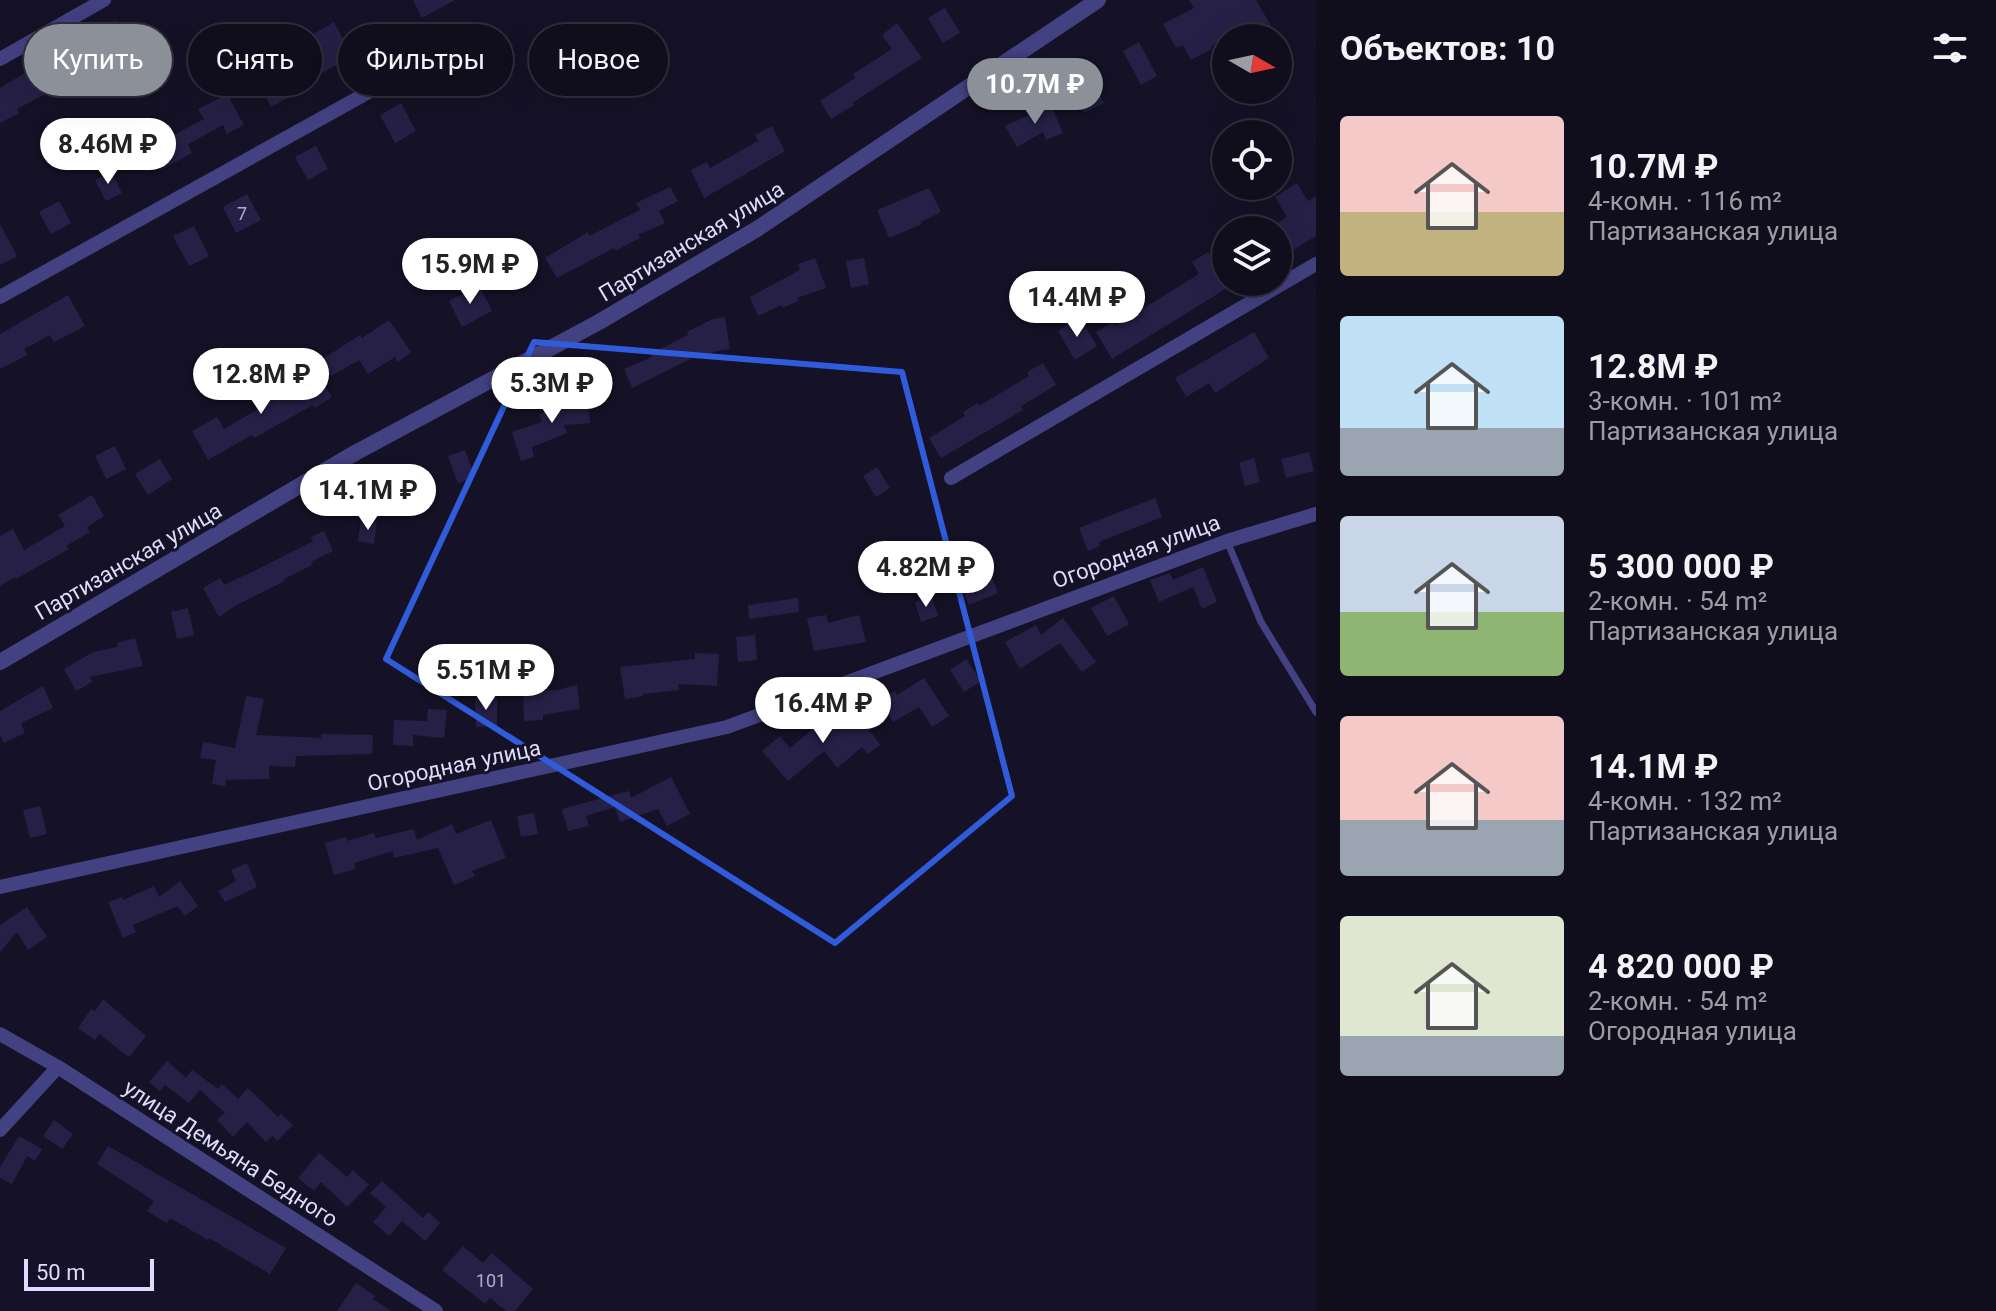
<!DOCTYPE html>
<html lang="ru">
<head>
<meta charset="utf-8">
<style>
  :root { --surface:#100e1d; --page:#1e1c2a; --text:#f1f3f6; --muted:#9c9ca4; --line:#302e3b; --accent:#8c9099 }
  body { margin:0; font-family:Roboto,sans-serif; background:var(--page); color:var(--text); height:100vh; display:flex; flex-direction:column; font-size:30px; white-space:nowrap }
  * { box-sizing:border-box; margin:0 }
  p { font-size:26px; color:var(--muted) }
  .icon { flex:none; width:44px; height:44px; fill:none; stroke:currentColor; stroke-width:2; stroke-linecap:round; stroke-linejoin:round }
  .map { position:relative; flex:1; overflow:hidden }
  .side { display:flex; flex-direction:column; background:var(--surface); width:680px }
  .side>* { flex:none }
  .guide { position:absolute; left:24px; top:24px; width:760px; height:72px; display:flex; gap:16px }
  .needle { width:52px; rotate:99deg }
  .fabs { position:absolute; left:1212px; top:24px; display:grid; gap:16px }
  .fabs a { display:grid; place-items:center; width:80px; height:80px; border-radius:50%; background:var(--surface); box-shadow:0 8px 32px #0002,0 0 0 2px var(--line); font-size:40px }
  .scale { position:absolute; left:24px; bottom:20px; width:130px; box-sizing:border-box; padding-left:8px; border:4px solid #dedbfc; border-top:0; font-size:22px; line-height:28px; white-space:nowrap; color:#dedbfc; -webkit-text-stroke:6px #151227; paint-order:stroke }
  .price { position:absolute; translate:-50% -68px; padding:0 18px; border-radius:28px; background:#fff; color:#222; font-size:26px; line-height:52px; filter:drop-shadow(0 2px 4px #0008) }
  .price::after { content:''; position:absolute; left:50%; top:48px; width:24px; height:18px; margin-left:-12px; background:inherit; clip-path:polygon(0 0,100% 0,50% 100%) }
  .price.active { background:var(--accent); color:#fff }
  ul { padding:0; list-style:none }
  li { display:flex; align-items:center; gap:24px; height:200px; padding:0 24px }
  li span { display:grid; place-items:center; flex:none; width:224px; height:160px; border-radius:8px; color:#555 }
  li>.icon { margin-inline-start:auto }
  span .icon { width:96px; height:96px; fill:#fffc; stroke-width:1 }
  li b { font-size:34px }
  h2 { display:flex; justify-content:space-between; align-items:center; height:96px; padding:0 24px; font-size:34px }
  .pill { padding:0 28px; border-radius:36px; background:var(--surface); box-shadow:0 8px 32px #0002,0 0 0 2px var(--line); font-size:28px; line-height:72px }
  .pill.active { background:var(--accent); color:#fff }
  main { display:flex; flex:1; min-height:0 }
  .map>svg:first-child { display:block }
</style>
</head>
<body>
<main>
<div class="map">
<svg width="1316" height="1311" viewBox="0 0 1316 1311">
  <rect width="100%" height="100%" fill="#151227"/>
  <path fill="#262046" d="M413,0h42l-33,18z
    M1189,0h67l17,29 -16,9h-16l-5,-8 -25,16 1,3 -21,11 -8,-15 -7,3 -13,-24 31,-16z
    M945,8l15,25 -17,10 -15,-25z
    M116,20l18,35 -12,6 -18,-35z
    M334,22l18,34 -30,17 -18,-34z
    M897,23l25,35 -70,45 2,2 -23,14 -11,-18 35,-23 -2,-4 39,-25 -10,-14z
    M1139,42l18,34 -16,9 -18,-34z
    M54,56l14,26 -51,27 2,4 -19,10v-35z
    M467,62l11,21 -18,9 -11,-21z
    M283,63l15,29 -27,15 -15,-29z
    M1090,76l14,27 -20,10 -13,-27z
    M227,94l17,31 -17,9 -4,-9 -35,19 4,9 -31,17 -12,-22 55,-29 -6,-10z
    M401,103l15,28 -21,12 -15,-28z
    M1051,105l12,28 -17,7 -3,-8 -26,15 -12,-21z
    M772,126l13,25 -81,47 -13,-28 16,-8 3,6 48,-27 -3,-6z
    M316,146l12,23 -20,11 -13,-23z
    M111,172l11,21 -16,8 -11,-21z
    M1297,183l11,18 8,-5v40l-38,23v-36l9,-6 -12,-20z
    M670,187l8,14 -19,10 6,12 -27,12 2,3 -25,13 -1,-3 -57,30 -12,-20 43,-26 1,4 51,-26 -4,-7z
    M929,188l12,24 -20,10 1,2 -33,14 -12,-28z
    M247,194l14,26 -25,13 -13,-26z
    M59,201l12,22 -20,11 -12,-22z
    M0,224l17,32 -17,9z
    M194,226l15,30 -20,10 -16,-30z
    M1208,252l21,35 -117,72 -16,-27 17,-10 2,4 84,-52 -7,-12z
    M815,258l11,30 -29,10 1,3 -15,7 -1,-3 -24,11 -8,-19 50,-27 -2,-6z
    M864,258l5,26 -18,4 -5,-27z
    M479,285l13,26 -30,16 -13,-26z
    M68,295l17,31 -31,16 -4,-7 -26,14 3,6 -27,14v-35z
    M725,317l5,32 -14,2 -16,8 -2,-4 -66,33 -8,-19 28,-12 -2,-3 38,-19 -1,-3 26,-13z
    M1079,317l18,29 -22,14 -17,-29z
    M389,320l22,32 -13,10 -3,-5 -27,17 -9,-14 -28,16 -10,-16 39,-25 2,3z
    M1254,332l15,26 -54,35 -6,-10 -23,14 -11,-19z
    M1043,363l13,22 -35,21 2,4 -82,48 -12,-20 36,-22 -2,-4 15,-9 1,3 50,-30 -2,-4z
    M318,375l14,22 -17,11 -2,-3 -59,33 -2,-3 -44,25 -16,-29 25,-14 7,12 41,-24 -9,-16 17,-10 10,18z
    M588,395l2,28 -26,2 3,8 -35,14 2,10 -13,4 -9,-29 30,-10 -3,-8 31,-12v-6z
    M115,446l11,23 -20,10 -11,-23z
    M465,450l10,27 -17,6 -10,-27z
    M1309,452l5,19 -28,7 -5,-19z
    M1254,458l6,24 -15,4 -6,-23z
    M160,459l12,20 -24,16 -13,-21z
    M877,467l13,21 -14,9 -13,-21z
    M92,495l12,21 -17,11 3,5 -24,14 3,3 -53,30 -1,-2 -15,9v-50l13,-7 11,21 41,-24 -7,-11z
    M1155,498l7,19 -63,25 1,4 -12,5 -9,-23z
    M361,520l16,2 -3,22 -16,-3z
    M324,531l9,20 -22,11 1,3 -28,14 1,2 -50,25 -16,11 -16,-29 17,-10 4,7 32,-15 57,-29 -2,-4z
    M1203,567l14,35 -15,7 -9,-22 -34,15 -9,-22 20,-7 3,7z
    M990,572l8,21 -29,12 -9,-21z
    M1114,596l15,28 -22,12 -16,-28z
    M932,597l6,19 -17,6 -6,-20z
    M798,598l1,14 -50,7 -1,-14z
    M188,608l6,27 -17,4 -6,-27z
    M826,615l2,8 31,-8 7,27 -52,9 -7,-33z
    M1063,618l33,44 -14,10 -22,-29 -40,26 -15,-27 31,-17 5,10z
    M755,635l2,25 -19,2 -2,-25z
    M135,638l8,28 -53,11 2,5 -16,9 -12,-22 29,-17 25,-5 -1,-4z
    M695,653l24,1 -2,32 -39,-2 1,6 -36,4v2l-18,3 -5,-32 75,-8z
    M966,659l15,22 -17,11 -14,-22z
    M924,678l25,38 -17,11 -13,-20 -26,15 -13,-22 15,-9 2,4z
    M577,685l3,24 -37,6v5l-19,1 -1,-30 35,-1z
    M43,686l10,22 -32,15 4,10 -21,10 -4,-8v-24z
    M246,696l18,3 -8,36 65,3v-4l52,1 -1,19 -76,2 -1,11 -26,-1v13l-43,1 -1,6 -13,-2 4,-24 -16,-2 3,-16 32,6z
    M475,698h22v28l-21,1z
    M854,707l26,38 -12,9 -6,-7 -25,21 -13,-17 -36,30 -26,-30 18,-15 10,12 35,-29 4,6z
    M428,709l19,1 -3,28 -31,-3v11l-20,-1 1,-25 33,1z
    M671,777l19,37 -23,12 -9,-17 -38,13 -5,-15 -29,9 3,10 -21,5 -6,-22 67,-18 2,7z
    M40,806l7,28 -17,4 -7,-28z
    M534,813l4,21 -17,3 -4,-21z
    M491,820l15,38 -34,13 3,5 -21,9 -16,-37 -44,10 -1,-7 -39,12 2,6 -22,6 -9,-32 21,-6 1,4 27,-8 2,5 38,-9 3,11 35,-16 4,10z
    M247,863l10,24 -32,15 -7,-11 18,-10 -5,-11z
    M180,881l18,25 -13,10 -7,-10 -45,19 3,7 -13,6 -15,-36 14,-5 1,3 31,-14 5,11z
    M27,907l20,30 -19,13 -11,-18 -17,20v-27z
    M103,999l43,37 -17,21 -30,-23 -4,6 -17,-12 13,-19 4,2z
    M167,1061l19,17 6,-8 26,19 4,-5 16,15 10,-11 30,29 3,-3 12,11 -16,16 -4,-5 -7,6 -19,-20 -14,15 -16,-17 8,-7 -25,-23 -11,13 -24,-18 -5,6 -11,-9z
    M54,1120l19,14 -11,15 -19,-13z
    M19,1136l23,13 -7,12 -8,-5 -15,28 -12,-6v-11z
    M108,1146l178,102 -16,26 -61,-36 -1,2 -38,-22 -3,5 -20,-12 7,-10 -57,-37z
    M319,1153l28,24 6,-7 16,15 -22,22 -26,-25 -7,9 -16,-13z
    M382,1181l41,37 5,-6 12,11 -15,18 -23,-20 -13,15 -16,-14 13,-15 -16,-14z
    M463,1246l20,17 9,-10 41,36 -18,22h-9l-16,-13 -5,6 -43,-34z
    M356,1283l19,13 -2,3 18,12h-54z"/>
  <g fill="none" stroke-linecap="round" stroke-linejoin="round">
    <path stroke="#424181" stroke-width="7" d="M1227,541l34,81 55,90"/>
    <path stroke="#424181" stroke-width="14" d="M0,59l104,-59
      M0,297l466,-259
      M951,478l365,-214
      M0,887l727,-160 500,-186 89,-27
      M0,1034l58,33 378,244
      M0,1130l58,-63"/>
    <path stroke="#424181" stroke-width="16" d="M0,662l355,-209 244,-131 158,-93 341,-229"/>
  </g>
  <path fill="none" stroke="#305cdc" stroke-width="6" stroke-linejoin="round" d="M534,342l368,30 110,424 -177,147 -449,-284z"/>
  <g text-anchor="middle" stroke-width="6" stroke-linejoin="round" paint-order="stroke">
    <g font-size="18" fill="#b0acce">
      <text x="242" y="220">7</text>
      <text x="491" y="1287">101</text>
    </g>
    <g font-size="22" fill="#dedbfc" stroke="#151227">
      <text transform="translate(691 241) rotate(-31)" y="8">Партизанская улица</text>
      <text transform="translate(1136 551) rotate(-20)" y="8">Огородная улица</text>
      <text transform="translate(128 561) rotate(-30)" y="8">Партизанская улица</text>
      <text transform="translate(454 765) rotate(-12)" y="8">Огородная улица</text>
      <text transform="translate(231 1153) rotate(33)" y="8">улица Демьяна Бедного</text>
    </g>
  </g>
</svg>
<div class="fabs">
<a><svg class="needle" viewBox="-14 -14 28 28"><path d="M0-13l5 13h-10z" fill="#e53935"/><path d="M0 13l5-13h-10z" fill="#9c9ca4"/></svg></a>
<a><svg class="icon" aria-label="locate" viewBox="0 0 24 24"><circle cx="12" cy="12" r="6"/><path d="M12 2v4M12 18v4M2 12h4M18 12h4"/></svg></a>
<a><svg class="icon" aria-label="layers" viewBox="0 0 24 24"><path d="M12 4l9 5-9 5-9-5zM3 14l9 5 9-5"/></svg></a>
</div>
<div class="scale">50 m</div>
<b class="price active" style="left:1035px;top:126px">10.7M ₽</b>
<b class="price" style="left:108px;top:186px">8.46M ₽</b>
<b class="price" style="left:470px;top:306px">15.9M ₽</b>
<b class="price" style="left:1077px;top:339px">14.4M ₽</b>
<b class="price" style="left:261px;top:416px">12.8M ₽</b>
<b class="price" style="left:552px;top:425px">5.3M ₽</b>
<b class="price" style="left:368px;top:532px">14.1M ₽</b>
<b class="price" style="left:926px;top:609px">4.82M ₽</b>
<b class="price" style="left:486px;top:712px">5.51M ₽</b>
<b class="price" style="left:823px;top:745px">16.4M ₽</b>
<div class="guide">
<a class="pill active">Купить</a>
<a class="pill">Снять</a>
<a class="pill">Фильтры</a>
<a class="pill">Новое</a>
</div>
</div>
<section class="side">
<h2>Объектов: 10<svg class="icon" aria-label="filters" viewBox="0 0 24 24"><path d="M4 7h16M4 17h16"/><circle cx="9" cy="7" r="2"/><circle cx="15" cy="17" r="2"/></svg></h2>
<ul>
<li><span style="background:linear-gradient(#f6c9c9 60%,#c2b280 0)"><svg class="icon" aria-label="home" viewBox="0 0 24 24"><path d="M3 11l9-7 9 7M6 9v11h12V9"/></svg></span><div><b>10.7M ₽</b><p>4-комн. · 116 m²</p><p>Партизанская улица</p></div></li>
<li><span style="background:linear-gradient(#bfe0f5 70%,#9aa5b1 0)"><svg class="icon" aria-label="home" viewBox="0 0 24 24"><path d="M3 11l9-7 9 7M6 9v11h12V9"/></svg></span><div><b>12.8M ₽</b><p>3-комн. · 101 m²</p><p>Партизанская улица</p></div></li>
<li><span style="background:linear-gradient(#c9d6e8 60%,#8fb573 0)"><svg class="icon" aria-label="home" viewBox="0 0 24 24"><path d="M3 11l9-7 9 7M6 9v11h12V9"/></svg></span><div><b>5 300 000 ₽</b><p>2-комн. · 54 m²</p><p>Партизанская улица</p></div></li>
<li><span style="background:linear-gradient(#f6c9c9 65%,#9aa5b1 0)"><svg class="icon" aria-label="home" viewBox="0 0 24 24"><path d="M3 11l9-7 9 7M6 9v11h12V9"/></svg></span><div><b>14.1M ₽</b><p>4-комн. · 132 m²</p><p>Партизанская улица</p></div></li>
<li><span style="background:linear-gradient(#dfe7d0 75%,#9aa5b1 0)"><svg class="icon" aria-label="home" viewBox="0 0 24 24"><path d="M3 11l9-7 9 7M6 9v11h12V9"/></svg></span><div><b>4 820 000 ₽</b><p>2-комн. · 54 m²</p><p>Огородная улица</p></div></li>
</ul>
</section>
</main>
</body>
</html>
